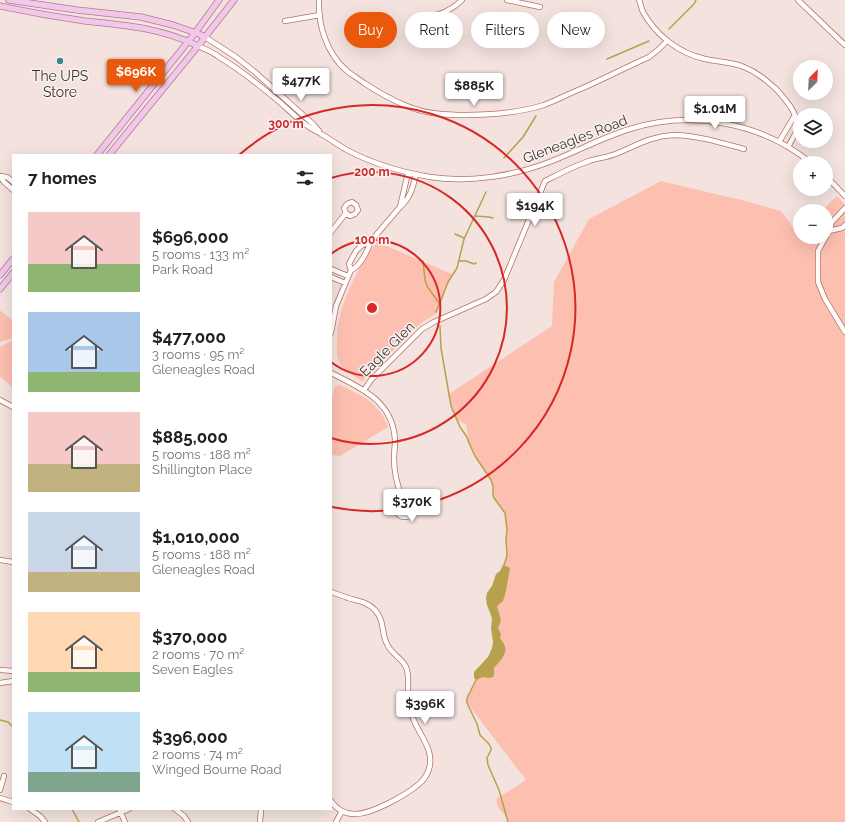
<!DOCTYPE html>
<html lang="en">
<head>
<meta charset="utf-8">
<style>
  :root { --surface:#fff; --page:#f2f2f2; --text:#202124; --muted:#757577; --accent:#ea580c }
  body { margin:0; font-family:Raleway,sans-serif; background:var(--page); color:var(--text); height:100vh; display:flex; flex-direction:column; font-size:15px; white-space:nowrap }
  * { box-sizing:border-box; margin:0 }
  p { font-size:13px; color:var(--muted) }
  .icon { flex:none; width:22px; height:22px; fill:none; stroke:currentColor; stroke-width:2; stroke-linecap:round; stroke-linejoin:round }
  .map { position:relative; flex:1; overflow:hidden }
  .sheet { position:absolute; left:12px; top:154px; width:320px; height:656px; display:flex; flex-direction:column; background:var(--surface); border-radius:0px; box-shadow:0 4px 16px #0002 }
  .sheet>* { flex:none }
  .guide { position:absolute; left:344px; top:12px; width:380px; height:36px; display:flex; gap:8px }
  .needle { width:26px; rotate:24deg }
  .fabs { position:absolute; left:793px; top:60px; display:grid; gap:8px }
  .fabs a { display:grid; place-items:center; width:40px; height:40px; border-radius:50%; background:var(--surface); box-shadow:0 4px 16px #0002; font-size:20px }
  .price { position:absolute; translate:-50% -34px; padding:0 9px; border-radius:4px; background:#fff; color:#222; font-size:13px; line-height:26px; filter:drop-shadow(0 1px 2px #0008) }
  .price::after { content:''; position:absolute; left:50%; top:24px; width:12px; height:9px; margin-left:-6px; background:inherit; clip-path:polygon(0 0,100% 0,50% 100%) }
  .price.current { background:var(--accent); color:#fff }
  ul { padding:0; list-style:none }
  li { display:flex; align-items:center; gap:12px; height:100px; padding:0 16px }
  li span { display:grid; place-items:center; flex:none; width:112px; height:80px; border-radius:0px; color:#555 }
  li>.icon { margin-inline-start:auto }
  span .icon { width:48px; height:48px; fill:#fffc; stroke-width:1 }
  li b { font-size:17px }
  h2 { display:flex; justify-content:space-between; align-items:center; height:48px; padding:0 16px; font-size:17px }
  .chip { padding:0 14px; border-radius:18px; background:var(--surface); box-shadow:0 4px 16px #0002; font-size:14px; line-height:36px }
  .chip.current { background:var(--accent); color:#fff }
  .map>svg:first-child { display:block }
</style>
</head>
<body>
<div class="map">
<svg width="845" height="822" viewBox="0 0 845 822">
  <rect width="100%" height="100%" fill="#f3e2de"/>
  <path fill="#fdbfb0" d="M661,181l67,16 10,2 43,12 16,22 3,-2v6h26v-26h-5l16,-15 8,9v617h-338v-4l-9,-11 -2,-8 30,-19 -59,-77 1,-7 8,-16v-8l19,-18v-40l-7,-15 18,-38v-22l1,-9 -2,-17 -11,-15 -1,-3v-9l-2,-6 -16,-24 -6,-13 -3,-19 -9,-4 -6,-14 -2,-12 103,-68 2,-44 35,-63z
    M377,242l75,32 -16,40 -12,7 -9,7 -53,54c-6,-5 -20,-13 -23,-20 -3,-5 -2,-12 -2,-18 -1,-36 19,-74 40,-102z
    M0,311h1l12,10v17l-13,4z
    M13,340v48l-13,-12v-29z
    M338,385h2c22,11 39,17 48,42l-48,29 -9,-1v-55l4,-13z"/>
  <path fill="#b8a14c" d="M503,565l7,3 -4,23 -3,10 -6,5 4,14 -3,8 3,6 -1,4c1,2 3,4 4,6 5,9 -5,18 -10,24v7l-1,2 -3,1 -7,-1 -7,3 -2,-2v-6l14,-15 4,-9 1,-6 -2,-13 1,-11 -5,-13 -1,-6 1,-6 5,-7 4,-12 4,-3z"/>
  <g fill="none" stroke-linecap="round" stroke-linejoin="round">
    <path stroke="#b8a14c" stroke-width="1.5" d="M669,29l25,-25 2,-4
      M607,59l42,-18
      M504,158l19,-21 13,-21
      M475,216c6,1 12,0 18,2
      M455,234l9,4
      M423,261l2,19 2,6 12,17
      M459,261h7l8,3 2,-1
      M436,312l5,-12 7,-18 9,-14 7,-29 22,-47
      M440,326l1,22 10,58 9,21 7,10 2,6 6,13 16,24 2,6v9l1,3 11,15 2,17 -1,9 1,17 -3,9
      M476,680l-9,18v5l10,21 3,11 9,9 2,4v2l-4,8 1,7 11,25 9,32
      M0,720l8,2 5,5
      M72,809l7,13"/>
    <g stroke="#ba6f5d" stroke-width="6">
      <path id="minor" d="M319,0c-1,26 8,54 28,71 5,4 12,8 17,12 14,9 27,17 43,23 19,8 39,9 59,9 27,0 52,-2 78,-10 13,-5 26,-12 39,-17 22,-10 44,-21 66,-31l9,-7 9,-9
        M507,0l33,7
        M639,0c2,4 2,8 4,12 13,23 35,41 62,47 13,3 27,3 39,8 13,5 23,14 33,23 7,8 14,15 18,25
        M798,0l47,45
        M427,17c14,-2 25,-7 35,-17
        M285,21l35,-6
        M205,37l31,20 20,16 57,51 6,7
        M198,46c7,3 15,6 21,11 20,12 39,27 57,42 11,9 22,21 33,28 4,3 8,4 12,7 9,5 17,11 26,16 26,14 54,22 83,27 40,6 84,-1 122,-16 26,-10 51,-24 78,-32 61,-19 131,-7 181,34
        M779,142l16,-27 4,12 -11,20
        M408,173l-8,34c10,-8 13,-20 16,-33
        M0,176l4,6 9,8
        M0,176l7,1 6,5
        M826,176l19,20
        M845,208l-13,14 -3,9 13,-3 3,-3
        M829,231l-11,20v31l7,17 20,33
        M331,232l15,-19 -2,-5 3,-4 5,-2 4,3 2,5 -3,4 -5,2 -4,-3
        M371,241c-3,9 -11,26 -20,29l-2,-6 7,-13 5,-5 10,-5 29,-34
        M331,269l17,7
        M331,277l14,6
        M331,333l5,-27 15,-36
        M331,373c30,15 62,28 64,67 0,6 -1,12 -1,18 0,14 3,27 8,39
        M364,390l7,-10 51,-51 12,-7 52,-23 10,-7 8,-12 41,-99c14,-7 29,-15 44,-20 10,-3 20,-4 29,-8 19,-8 34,-17 55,-18 23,0 49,8 71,14
        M0,400l13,7
        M395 507a10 10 0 1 1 20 0a10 10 0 1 1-20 0Z
        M0,560l13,2
        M331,592c6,2 12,4 17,6 10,3 20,4 27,12 10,11 6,23 12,34 4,10 15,14 19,23 3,7 2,14 2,21 0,11 2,21 5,30 6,17 22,32 16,51 -2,6 -5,11 -10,15 -13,11 -48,31 -65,30 -9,0 -18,-5 -23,-13
        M2,670l11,1
        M0,683l13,-2
        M0,790l4,-14
        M0,798l13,4
        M30,809l10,7 5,6
        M119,809l6,13
        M175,809l9,7 4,6
        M98,822l31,-13
        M260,822l1,-13
        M336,822l6,-11"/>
    </g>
    <g stroke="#b17999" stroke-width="7">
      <path id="major" d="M9,0l68,10 64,7 32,8 26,9 6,3
        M0,6c28,6 56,11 85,15 40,4 76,7 113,25
        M97,155l98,-122 24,-33
        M109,155l89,-109 36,-46
        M0,275l13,-16
        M0,289l13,-16"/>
    </g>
    <use href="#minor" stroke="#fff" stroke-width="4.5"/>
    <use href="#major" stroke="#f1c8e8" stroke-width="5.5"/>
  </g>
  <g fill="none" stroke="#d62828" stroke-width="2">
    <path d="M331 254A68 68 0 1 1 331 362"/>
    <path d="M331 178A136 136 0 1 1 331 438"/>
    <path d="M239 155A203 203 0 1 1 332 507"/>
  </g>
  <circle fill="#408393" stroke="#f4f4f4" stroke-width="1.5" cx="60" cy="61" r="4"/>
  <g text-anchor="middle" stroke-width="3" stroke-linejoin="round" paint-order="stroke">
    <g font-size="14" fill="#4b2b23" stroke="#f4f4f4">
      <text x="60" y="81">The UPS<tspan x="60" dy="16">Store</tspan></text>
    </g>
    <g font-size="14" fill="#4b2b23" stroke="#f4f4f4">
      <text transform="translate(575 139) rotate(-21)" y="5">Gleneagles Road</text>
      <text transform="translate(387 349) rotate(-45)" y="5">Eagle Glen</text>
    </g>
  </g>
  <circle cx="372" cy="308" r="6" fill="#d62828" stroke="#f4f4f4" stroke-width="2"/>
  <g font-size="12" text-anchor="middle" font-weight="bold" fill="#d62828" stroke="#f4f4f4" stroke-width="3" stroke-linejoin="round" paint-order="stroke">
    <text x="286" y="128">300 m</text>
    <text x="372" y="176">200 m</text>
    <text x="372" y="244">100 m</text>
  </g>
</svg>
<div class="fabs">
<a><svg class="needle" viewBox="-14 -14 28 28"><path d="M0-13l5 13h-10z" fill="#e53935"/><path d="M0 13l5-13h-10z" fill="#757577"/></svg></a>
<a><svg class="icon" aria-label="layers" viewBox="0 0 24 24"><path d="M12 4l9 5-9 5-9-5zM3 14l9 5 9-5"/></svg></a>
<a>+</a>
<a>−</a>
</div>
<b class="price current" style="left:136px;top:93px">$696K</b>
<b class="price" style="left:301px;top:102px">$477K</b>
<b class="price" style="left:474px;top:107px">$885K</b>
<b class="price" style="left:715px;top:130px">$1.01M</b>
<b class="price" style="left:535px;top:227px">$194K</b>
<b class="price" style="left:412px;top:523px">$370K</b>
<b class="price" style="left:425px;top:725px">$396K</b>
<div class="guide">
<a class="chip current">Buy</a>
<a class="chip">Rent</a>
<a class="chip">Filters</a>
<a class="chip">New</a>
</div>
<section class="sheet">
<h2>7 homes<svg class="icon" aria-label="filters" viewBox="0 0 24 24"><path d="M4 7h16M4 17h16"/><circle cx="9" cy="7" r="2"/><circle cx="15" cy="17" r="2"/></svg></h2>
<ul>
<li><span style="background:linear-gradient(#f6c9c9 65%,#8fb573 0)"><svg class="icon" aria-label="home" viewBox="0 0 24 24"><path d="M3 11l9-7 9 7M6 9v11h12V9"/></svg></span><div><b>$696,000</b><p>5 rooms · 133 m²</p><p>Park Road</p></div></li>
<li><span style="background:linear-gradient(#a9c7e8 75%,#8fb573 0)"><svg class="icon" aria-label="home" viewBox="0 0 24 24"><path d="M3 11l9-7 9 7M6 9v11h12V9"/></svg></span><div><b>$477,000</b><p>3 rooms · 95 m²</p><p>Gleneagles Road</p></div></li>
<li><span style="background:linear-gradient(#f6c9c9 65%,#c2b280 0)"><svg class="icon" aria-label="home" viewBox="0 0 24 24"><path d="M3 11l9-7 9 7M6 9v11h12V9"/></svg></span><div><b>$885,000</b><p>5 rooms · 188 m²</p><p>Shillington Place</p></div></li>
<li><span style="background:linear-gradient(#c9d6e8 75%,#c2b280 0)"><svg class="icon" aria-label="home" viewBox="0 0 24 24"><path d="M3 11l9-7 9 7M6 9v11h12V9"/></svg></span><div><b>$1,010,000</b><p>5 rooms · 188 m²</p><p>Gleneagles Road</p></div></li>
<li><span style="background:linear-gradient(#ffd9b3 75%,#8fb573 0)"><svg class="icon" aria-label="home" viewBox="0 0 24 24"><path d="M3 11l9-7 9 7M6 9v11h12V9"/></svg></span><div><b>$370,000</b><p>2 rooms · 70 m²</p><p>Seven Eagles</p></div></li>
<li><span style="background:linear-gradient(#bfe0f5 75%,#7fa58c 0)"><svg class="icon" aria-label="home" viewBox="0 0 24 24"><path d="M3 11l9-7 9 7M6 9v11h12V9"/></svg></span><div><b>$396,000</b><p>2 rooms · 74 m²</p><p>Winged Bourne Road</p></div></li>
</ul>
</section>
</div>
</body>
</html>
